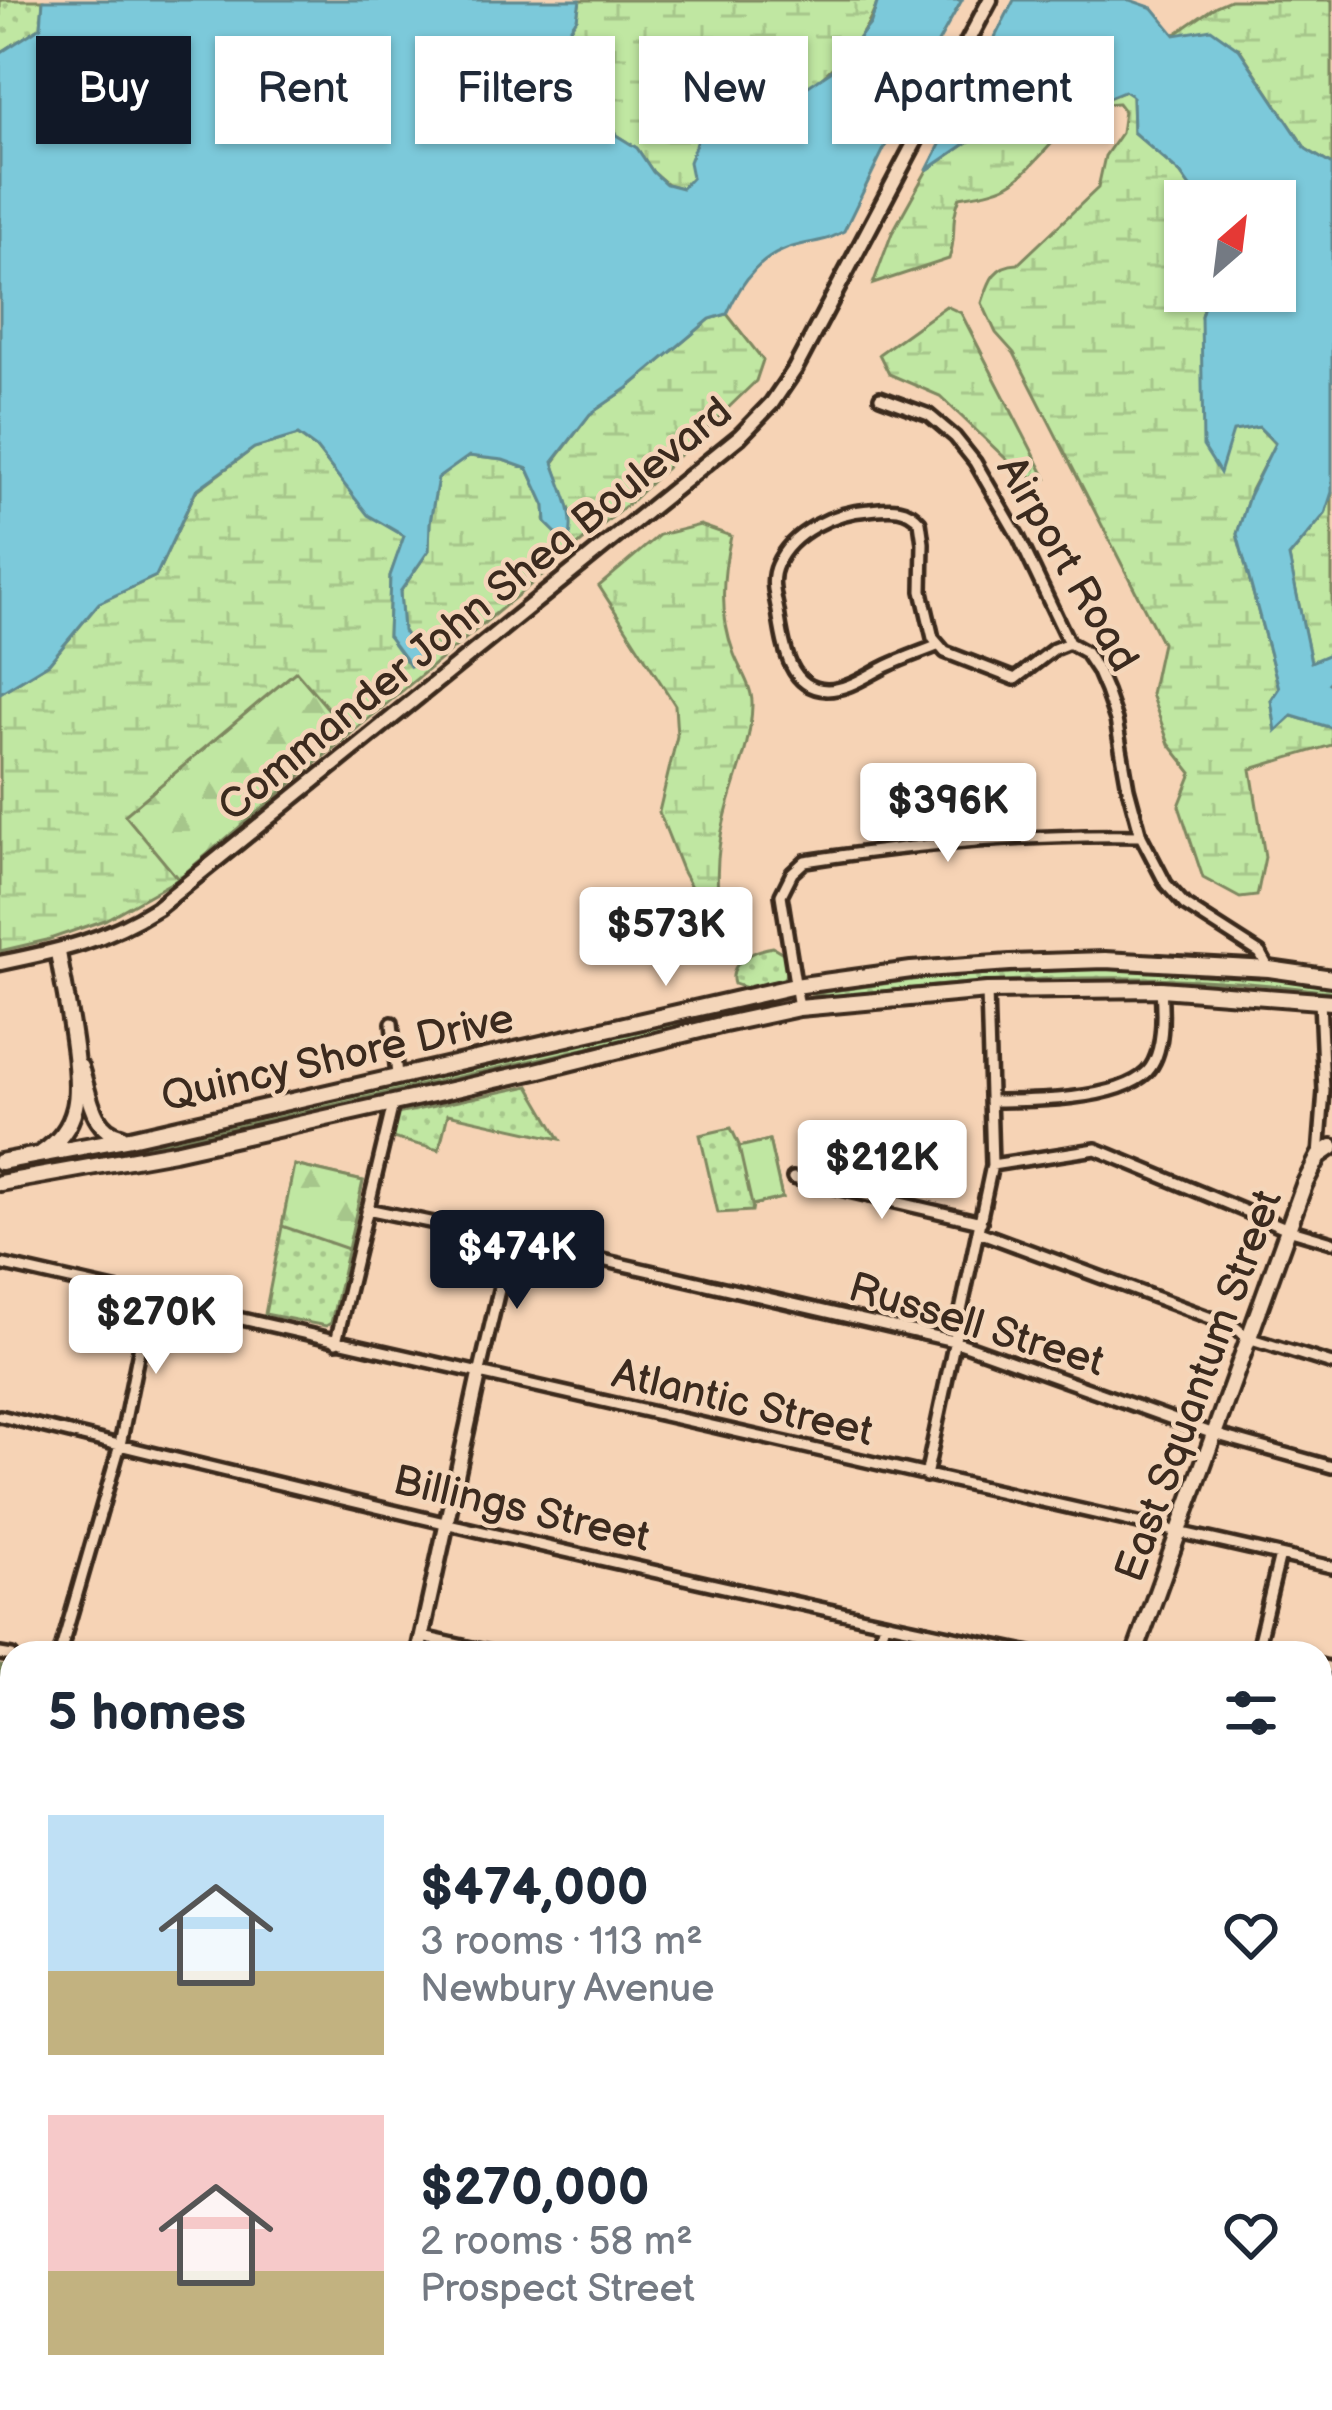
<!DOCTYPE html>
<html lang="en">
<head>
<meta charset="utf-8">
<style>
  :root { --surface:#fff; --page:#f2f2f3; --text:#1f2937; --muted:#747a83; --accent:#111827 }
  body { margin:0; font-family:"Balsamiq Sans",sans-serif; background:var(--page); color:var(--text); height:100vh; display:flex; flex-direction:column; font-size:45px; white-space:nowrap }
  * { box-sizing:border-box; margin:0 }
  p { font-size:39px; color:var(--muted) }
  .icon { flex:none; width:66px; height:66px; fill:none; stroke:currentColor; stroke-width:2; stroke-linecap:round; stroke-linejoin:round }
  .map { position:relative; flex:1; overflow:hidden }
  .panel { position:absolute; left:0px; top:1641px; width:1332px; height:771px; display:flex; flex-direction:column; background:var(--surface); border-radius:36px 36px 0 0; box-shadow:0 3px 9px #0004 }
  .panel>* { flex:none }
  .hud { position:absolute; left:36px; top:36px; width:1260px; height:108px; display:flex; gap:24px }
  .needle { width:78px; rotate:28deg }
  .fabs { position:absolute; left:1164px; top:180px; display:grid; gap:24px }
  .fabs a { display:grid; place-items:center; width:132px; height:132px; border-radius:0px; background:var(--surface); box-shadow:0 3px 9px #0004; font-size:60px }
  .price { position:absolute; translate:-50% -102px; padding:0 27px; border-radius:12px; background:#fff; color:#222; font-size:39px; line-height:78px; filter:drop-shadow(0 3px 6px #0008) }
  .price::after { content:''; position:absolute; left:50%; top:72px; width:36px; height:27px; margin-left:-18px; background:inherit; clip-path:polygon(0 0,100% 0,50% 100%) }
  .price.current { background:var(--accent); color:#fff }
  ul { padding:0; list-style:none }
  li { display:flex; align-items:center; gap:36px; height:300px; padding:0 48px }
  li span { display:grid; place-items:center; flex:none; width:336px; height:240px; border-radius:0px; color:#555 }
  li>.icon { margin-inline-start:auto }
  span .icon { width:144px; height:144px; fill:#fffc; stroke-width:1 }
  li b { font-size:51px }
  h2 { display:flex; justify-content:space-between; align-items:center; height:144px; padding:0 48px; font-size:51px }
  .chip { padding:0 42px; border-radius:0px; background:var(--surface); box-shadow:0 3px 9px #0004; font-size:42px; line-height:108px }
  .chip.current { background:var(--accent); color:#fff }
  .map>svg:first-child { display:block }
</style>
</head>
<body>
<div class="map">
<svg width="1332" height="2410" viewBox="0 0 1332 2410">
  <defs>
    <pattern id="grass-dots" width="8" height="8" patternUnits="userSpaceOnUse" patternTransform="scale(3)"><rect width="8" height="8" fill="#c0e7a2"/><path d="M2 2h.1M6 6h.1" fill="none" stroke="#a6c68b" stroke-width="1.8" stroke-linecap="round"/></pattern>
    <pattern id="forest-firs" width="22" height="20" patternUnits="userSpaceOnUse" patternTransform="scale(3)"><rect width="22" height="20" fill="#c0e7a2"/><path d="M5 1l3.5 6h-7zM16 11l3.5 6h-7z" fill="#a6c68b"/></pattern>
    <pattern id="wetland-marsh" width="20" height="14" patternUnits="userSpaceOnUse" patternTransform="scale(3)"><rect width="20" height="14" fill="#c0e7a2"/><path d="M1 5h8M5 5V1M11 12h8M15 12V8" fill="none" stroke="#a6c68b"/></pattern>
  </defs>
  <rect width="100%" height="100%" fill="#f6d3b5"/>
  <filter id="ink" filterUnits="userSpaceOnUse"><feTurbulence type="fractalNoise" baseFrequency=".00833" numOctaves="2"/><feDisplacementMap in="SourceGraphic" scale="24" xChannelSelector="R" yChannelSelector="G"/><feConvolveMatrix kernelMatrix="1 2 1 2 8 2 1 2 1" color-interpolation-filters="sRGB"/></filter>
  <g filter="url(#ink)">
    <path fill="#e8c4a6" d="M42,2400h225l-7,10h-215z
      M461,2400h217l1,6 163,-6 1,10h-380z"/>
    <path fill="url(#grass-dots)" stroke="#7e8860" stroke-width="3" d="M0,0h43l-2,27 -41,26z
      M773,947l10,6 4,18 -3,8 -38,9 -12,-4c-7,-22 21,-34 39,-37z
      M1088,969c82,1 163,4 244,15v8c-167,-23 -333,-16 -500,5l-22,-3 124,-17z
      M774,999l1,3 -71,15 -19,9 -625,140 -1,-7z
      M529,1086l31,53 -112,-25 -9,36 -47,-12 5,-24z
      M731,1128l9,19 29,-7 13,58 -29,7 -1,6 -34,2 -18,-78z
      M294,1165l69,16 -32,142 -5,3 -61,-12z"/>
    <path fill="url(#forest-firs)" stroke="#7e8860" stroke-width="3" d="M296,671l54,63 -172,145 -54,-64z
      M294,1165l69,16 -15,68 -66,-23z"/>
    <path fill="url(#wetland-marsh)" stroke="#7e8860" stroke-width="3" d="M580,0h298c-13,45 -65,92 -109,110 -17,7 -35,12 -53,18l-24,49 -10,11 -15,-4 -14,-12 -16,-24 -21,-13 -7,-18 -26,-16 -19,-64 13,-19z
      M1230,0h102v165l-26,-16 -67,-101 -65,-13 42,-29z
      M1125,91l7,5 1,36 47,41 20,28h-15v90h23l-7,25 32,115 26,-4 16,17 -24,46 -14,44 42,154 -8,12 5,30 16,-14 40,12v17l-81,24 14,88 -8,39 -17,2 -37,-20 -24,-72 13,-33 -23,-29 -18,-50 11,-51 -148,-290 -18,-20 -14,-30c7,-21 11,-38 36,-39l80,-76 7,-32 16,-23 3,-22 -6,-8c-44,-1 -71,54 -104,78 -14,10 -37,13 -54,16 -11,27 -2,36 -11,62l-76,25 19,-51 35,-63 53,-36 45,-5 16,-12 35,-6z
      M946,306l15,7 85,165 -22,-2 -84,-80 -51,-22 -10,-20z
      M727,314l36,46 -7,21 -123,119 -283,234 -54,-63 -171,144 53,64 -73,41 -58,20 -47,11v-258l49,-30 50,-60 57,-27 40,-85 58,-43 44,-13 18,13 52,66 37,22 -15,40 -2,60 32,21 -17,-26 -3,-39 29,-42 1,-28 8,-44 30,-22 35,4 25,9 17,37 1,17 22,21 3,-31 -18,-50 37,-49 38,-26 82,-69z
      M1332,492v161l-21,10 -22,-106 36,-43z
      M700,525l31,11c-9,40 -12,78 3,118 6,16 19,34 18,51 -1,43 -19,77 -28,117 -8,31 -9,70 -2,101l-11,1 -28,-52 -24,-60 18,-76 -2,-31 -76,-119 60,-51z"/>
    <path fill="#c0e7a2" stroke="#7e8860" stroke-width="3" d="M769,1140l13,58 -30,7 -13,-58z
      M0,1666l12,2v123l-12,-4z"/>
    <path fill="#7bc9da" stroke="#61898f" stroke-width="3" d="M43,0h537l-3,18 -13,19 19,64 20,7 13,27 21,13 16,24 13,12 16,4 10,-11 -3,-15 9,-24 18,-10 58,-19 60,-40 37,-46 7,-23h84l-40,71 -78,160c-19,11 -24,9 -44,14 -38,8 -58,35 -73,69l-17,5 -82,69 -38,26 -37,48c9,28 25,54 15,83l-22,-22 -1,-17 -17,-37 -25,-9 -34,-4 -31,22 -8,44 -1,28 -29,42 3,39 17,26 -10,9 -22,-30 2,-60 14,-40 -36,-21 -52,-67 -18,-13 -44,13 -58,42 -40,86 -57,27 -50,60 -49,30v-640l41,-26z
      M1014,0h116l23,8 22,27 36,-6 28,20 67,100 26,16v327l-7,22 -36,43 22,105 21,-9v27l-3,3 3,2v43l-40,-12 -16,15 -5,-31 8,-12 -42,-154 12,-38 26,-53 -16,-16 -26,4 -13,42 -17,-27 -2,-130 7,-25h67v-90h-75l-20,-28 -47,-41 -1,-36 -8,-5 -48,20 -35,6 -16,12 -45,5 -53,36z"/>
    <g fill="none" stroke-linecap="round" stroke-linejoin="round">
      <g stroke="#3b2a1e" stroke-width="18">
        <path id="minor" d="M880,397l49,18 26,22 20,25 44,76 50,105 16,9 12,18 9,21 10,29 12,68 13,48 25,48 19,21 75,48 9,16
          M939,645c-17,7 -35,13 -52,21 -19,9 -39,24 -60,24 -40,-1 -44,-49 -49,-79 -3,-16 -8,-31 -1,-46 14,-33 58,-53 92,-55 20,-2 37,-5 51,12l3,21 -1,48 11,47 12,14 70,27 39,-30 15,-6
          M799,1008l-18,-113 11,-22 13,-12c111,-17 223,-27 336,-25
          M392,1023l5,53
          M990,1101c40,0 128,0 157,-29 18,-19 16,-59 14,-83
          M1319,1156l5,-65 -4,-91
          M992,1165l104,-16 192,80 44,13
          M793,1178l188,44
          M367,1209l144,30 443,102 260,93 118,33
          M979,1232l256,95 13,11 84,26
          M0,1264l1332,303
          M336,1342l57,-238
          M479,1375l32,-136
          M0,1416c343,84 686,166 1031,237
          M926,1476l66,-311 -5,-174
          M422,1637l73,16
          M60,1653l60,-208 29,-145
          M875,1653l9,-30
          M1256,1653l24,-98
          M0,1654l12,2
          M1320,1665l12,3
          M1320,1768l12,3
          M0,1813h12
          M1320,1867l12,3
          M0,1893l12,1
          M1320,1999l12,3
          M1320,2124l12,4
          M1320,2199l12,6
          M0,2229l12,-3
          M1320,2296l12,6
          M1320,2384l12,7
          M1155,2400l17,10
          M903,2410v-10"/>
      </g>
      <g stroke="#3b2a1e" stroke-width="21">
        <path id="tertiary" d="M0,963c59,-12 105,-22 157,-55l583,-472 32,-33 23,-34 195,-369
          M418,1653l61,-278
          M389,2400l1,10"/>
      </g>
      <g stroke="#3b2a1e" stroke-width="22">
        <path id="secondary" d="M80,1067c9,25 11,63 41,69
          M42,1153c17,-12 28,-25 33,-46 8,-35 -11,-117 -17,-155
          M0,1162l130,-24 665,-152 116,-16 99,-7 95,-3 164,9 63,9
          M0,1183l174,-31 362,-81 184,-46 79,-17 188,-17 174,-2 171,13
          M1135,1653l169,-468 15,-29 13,-9
          M272,2410l6,-10"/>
      </g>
      <g stroke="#3b2a1e" stroke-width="24">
        <path id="primary" d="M0,2325l12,35
          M25,2400l4,10"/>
      </g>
      <use href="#minor" stroke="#f4d6ba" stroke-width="9"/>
      <use href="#tertiary" stroke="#f4d6ba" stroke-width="12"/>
      <use href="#secondary" stroke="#f4d6ba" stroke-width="14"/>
      <use href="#primary" stroke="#f8deab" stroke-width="15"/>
    </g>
  </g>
  <g text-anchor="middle" stroke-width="9" stroke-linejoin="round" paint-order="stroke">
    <g font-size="42" fill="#3b2a1e" stroke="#f4d6ba">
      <text transform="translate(1069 563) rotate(60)" y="15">Airport Road</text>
      <text transform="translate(474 608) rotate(-39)" y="15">Commander John Shea Boulevard</text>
      <text transform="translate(337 1056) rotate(-13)" y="15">Quincy Shore Drive</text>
      <text transform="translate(977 1323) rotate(17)" y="15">Russell Street</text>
      <text transform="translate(1197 1385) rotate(-70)" y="15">East Squantum Street</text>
      <text transform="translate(743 1401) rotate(13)" y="15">Atlantic Street</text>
      <text transform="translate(522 1507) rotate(13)" y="15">Billings Street</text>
    </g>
  </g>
</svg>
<div class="fabs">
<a><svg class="needle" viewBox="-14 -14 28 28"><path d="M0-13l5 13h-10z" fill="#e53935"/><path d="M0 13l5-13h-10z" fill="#747a83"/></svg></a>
</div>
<b class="price" style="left:948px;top:865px">$396K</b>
<b class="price" style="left:666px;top:989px">$573K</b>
<b class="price" style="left:882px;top:1222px">$212K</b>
<b class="price current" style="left:517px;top:1312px">$474K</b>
<b class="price" style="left:156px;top:1377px">$270K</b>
<div class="hud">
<a class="chip current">Buy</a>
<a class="chip">Rent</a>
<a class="chip">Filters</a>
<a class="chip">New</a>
<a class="chip">Apartment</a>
</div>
<section class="panel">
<h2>5 homes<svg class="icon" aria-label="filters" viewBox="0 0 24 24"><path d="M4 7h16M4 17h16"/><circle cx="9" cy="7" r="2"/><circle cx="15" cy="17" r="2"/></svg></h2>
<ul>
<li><span style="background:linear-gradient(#bfe0f5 65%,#c2b280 0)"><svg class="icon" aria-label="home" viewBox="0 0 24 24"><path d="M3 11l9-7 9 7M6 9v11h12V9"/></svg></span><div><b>$474,000</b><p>3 rooms · 113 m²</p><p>Newbury Avenue</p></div><svg class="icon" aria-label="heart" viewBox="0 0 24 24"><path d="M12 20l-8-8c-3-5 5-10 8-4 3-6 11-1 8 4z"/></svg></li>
<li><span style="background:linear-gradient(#f6c9c9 65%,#c2b280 0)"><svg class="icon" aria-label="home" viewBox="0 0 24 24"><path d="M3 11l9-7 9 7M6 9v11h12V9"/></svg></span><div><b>$270,000</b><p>2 rooms · 58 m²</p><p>Prospect Street</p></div><svg class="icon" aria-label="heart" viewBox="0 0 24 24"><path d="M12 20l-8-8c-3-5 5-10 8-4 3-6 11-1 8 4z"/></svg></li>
</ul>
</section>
</div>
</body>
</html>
